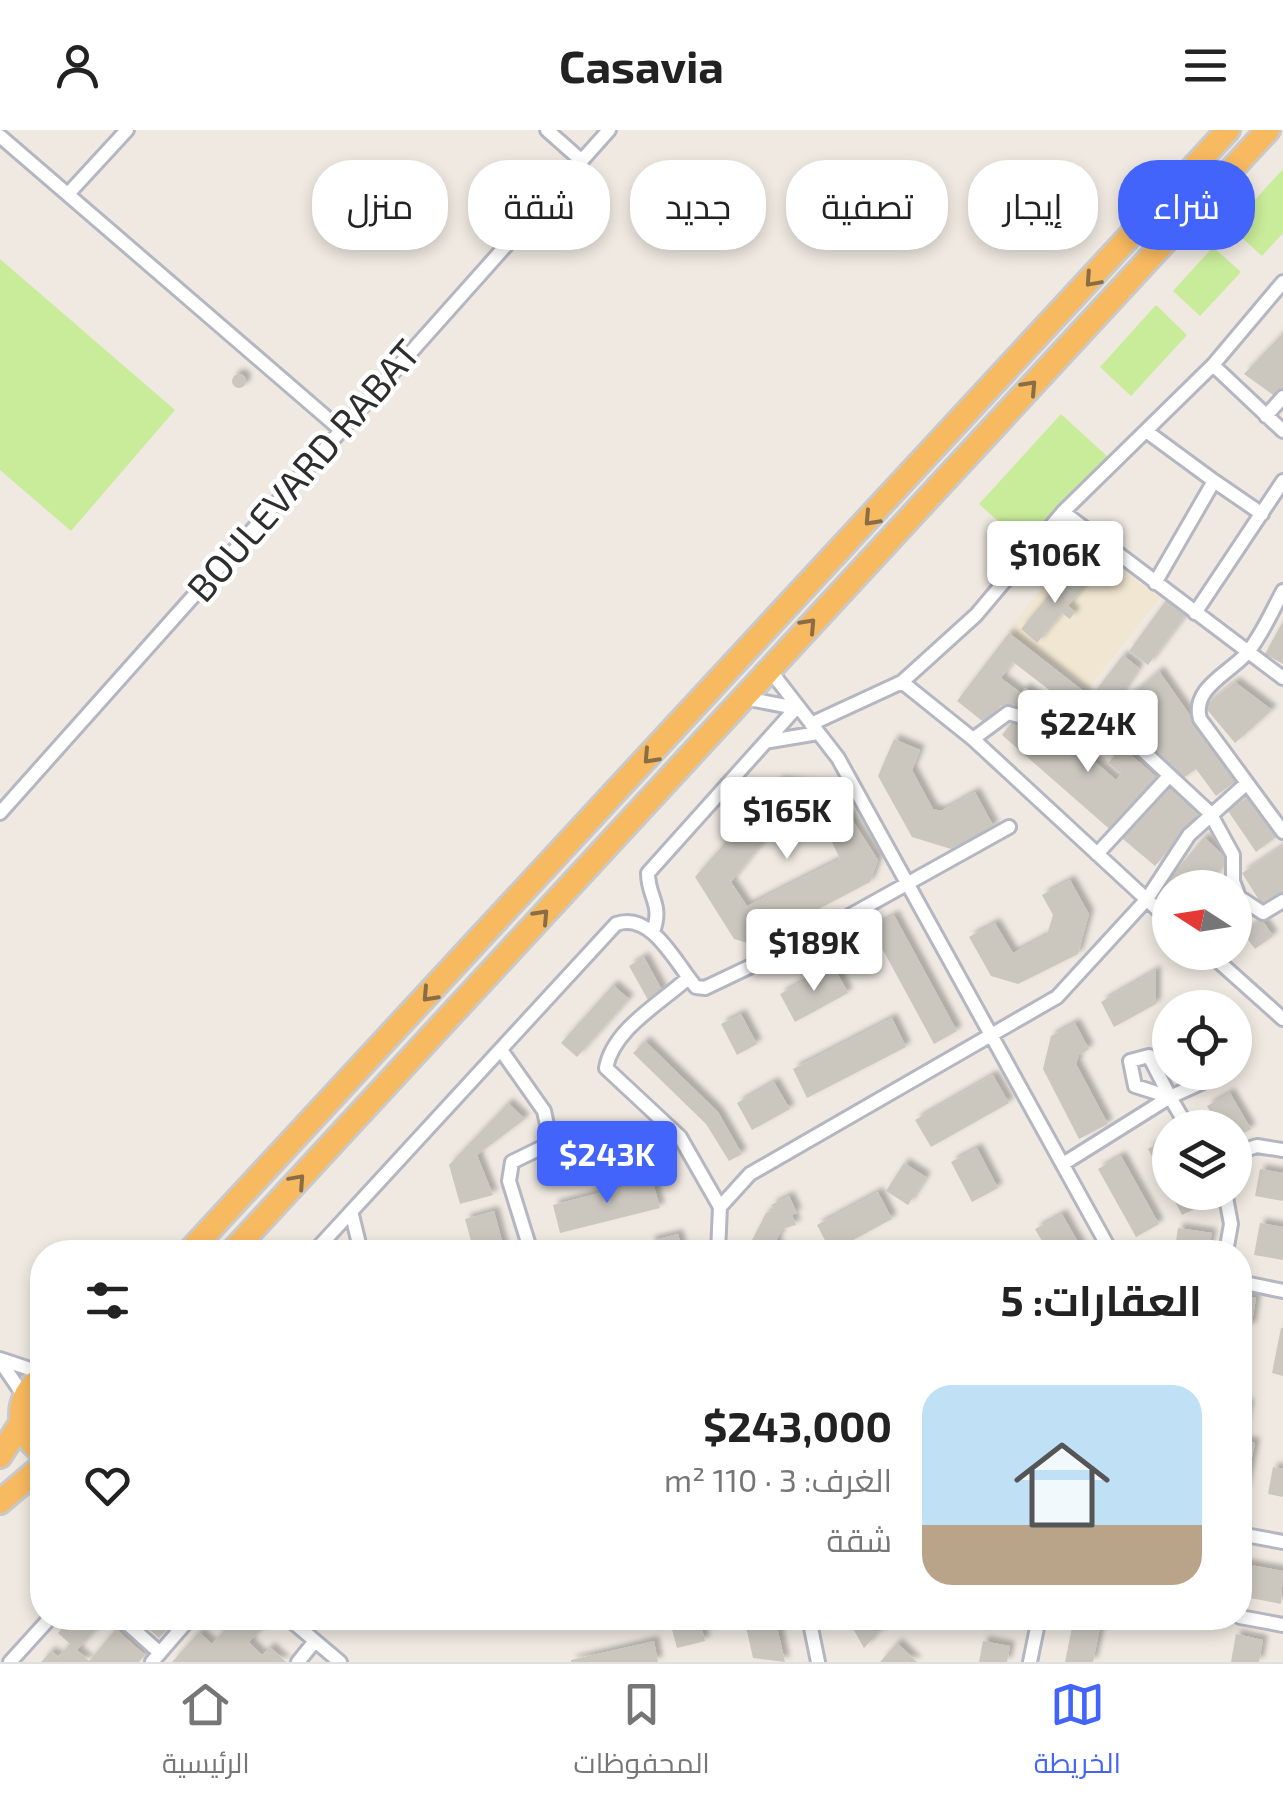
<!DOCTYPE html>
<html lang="ar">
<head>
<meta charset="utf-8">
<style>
  :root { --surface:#fff; --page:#f6f6f6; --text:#222; --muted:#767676; --line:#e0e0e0; --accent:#4264fb }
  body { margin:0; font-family:"Exo 2",Cairo,sans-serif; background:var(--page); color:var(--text); direction:rtl; height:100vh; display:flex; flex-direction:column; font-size:38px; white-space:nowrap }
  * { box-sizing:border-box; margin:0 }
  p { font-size:32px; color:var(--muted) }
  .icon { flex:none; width:55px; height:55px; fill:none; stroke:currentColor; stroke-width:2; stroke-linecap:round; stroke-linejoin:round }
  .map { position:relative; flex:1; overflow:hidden; direction:ltr }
  .sheet { position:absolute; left:30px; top:1110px; width:1222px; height:390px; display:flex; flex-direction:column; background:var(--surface); border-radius:40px; box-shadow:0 5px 15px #0003; direction:rtl }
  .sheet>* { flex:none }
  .banner { position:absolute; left:30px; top:30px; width:1225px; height:90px; direction:rtl; display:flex; gap:20px }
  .needle { width:65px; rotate:282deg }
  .buttons { position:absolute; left:1152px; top:740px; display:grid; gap:20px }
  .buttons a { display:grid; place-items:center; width:100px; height:100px; border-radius:50%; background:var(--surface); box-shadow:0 5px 15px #0003; font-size:50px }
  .price { position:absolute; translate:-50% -85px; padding:0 22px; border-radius:10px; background:#fff; color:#222; font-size:32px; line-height:65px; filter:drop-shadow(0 2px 5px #0008) }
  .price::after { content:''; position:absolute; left:50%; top:60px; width:30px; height:22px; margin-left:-15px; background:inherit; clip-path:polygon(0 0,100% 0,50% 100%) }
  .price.selected { background:var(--accent); color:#fff }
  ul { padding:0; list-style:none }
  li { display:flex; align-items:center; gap:30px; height:250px; padding:0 50px }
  li span { display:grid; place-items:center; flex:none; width:280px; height:200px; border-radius:30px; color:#555 }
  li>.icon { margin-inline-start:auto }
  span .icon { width:120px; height:120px; fill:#fffc; stroke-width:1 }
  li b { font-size:42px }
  h2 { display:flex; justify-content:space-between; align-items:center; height:120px; padding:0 50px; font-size:42px }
  .pill { padding:0 35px; border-radius:40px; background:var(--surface); box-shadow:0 5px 15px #0003; font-size:35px; line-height:90px }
  .pill.selected { background:var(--accent); color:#fff }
  header { display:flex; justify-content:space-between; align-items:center; height:130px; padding:0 50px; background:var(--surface); font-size:45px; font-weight:700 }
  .tabs { display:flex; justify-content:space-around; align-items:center; height:140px; border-top:2px solid var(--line); background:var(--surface); font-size:28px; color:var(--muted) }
  .tabs a { display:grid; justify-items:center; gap:5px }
  .tabs .selected { color:var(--accent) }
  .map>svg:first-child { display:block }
</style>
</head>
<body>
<header><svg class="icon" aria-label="menu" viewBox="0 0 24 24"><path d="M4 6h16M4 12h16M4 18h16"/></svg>Casavia<svg class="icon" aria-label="person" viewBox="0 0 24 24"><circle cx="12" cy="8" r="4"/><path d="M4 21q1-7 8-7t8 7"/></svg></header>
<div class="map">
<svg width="1283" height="1532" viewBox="0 0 1283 1532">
  <defs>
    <filter id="shadow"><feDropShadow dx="5" dy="-5" stdDeviation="2.5" flood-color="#0004"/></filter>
  </defs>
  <rect width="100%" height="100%" fill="#efe9e1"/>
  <path fill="#f0e6d1" d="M1080,408l80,60 -71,90 -81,-57z"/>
  <path fill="#c9ec9a" d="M1283,39v64l-21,23 -32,-29z
    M1213,117l28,25 -41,44 -27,-25z
    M0,129l175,151 -104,121 -71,-61z
    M1156,175l31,30 -56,61 -31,-29z
    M1061,284l48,44 -81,90 -49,-44z"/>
  <path fill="#cbc7bf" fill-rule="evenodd" filter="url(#shadow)" d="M1283,203v57l-7,7 -32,-23z
    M232 251a7 7 0 1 1 14 0a7 7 0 1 1-14 0Z
    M1071,438l17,14 -20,24 7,6 -5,7 -8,-6 -25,30 -16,-14z
    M1167,469l20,14 -39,52 -19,-14z
    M1283,491v43l-18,-10z
    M1009,503l82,64 32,-42 16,13 -43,63 -16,-12 3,-3 -70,-54 -12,16 20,15 4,-5 27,20 -7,10 -17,-14 -5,8 -10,-8 -5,7 -7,-6 -15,19 -29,-23z
    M1159,541l77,110 -20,15 -20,-27 -17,12 -59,-76z
    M1235,552l37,28 -37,33 -31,-37z
    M1012,592l66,25 38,33 5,-6 -13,-11 14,-16 38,33 -46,53 -112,-98z
    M894,609l26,11 -8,20 21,39 8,2 34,-19 19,35 -43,22 -39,-12 -34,-61z
    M779,651l53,7 46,72 -8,22 -118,62 -18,-5 -39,-62zM786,683l36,8 18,38 -93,47 -16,-24z
    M1168,656l31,27 -44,53 -32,-27z
    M1248,667l28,40 -20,15 -28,-41z
    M1204,707l24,23 -23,28h-28l-9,-8z
    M1283,716v49l-19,13 -22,-35z
    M1070,750l19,34 -11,40 -60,30 -27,-8 -22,-39 26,-14 18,30 34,-18 6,-20 -11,-20z
    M894,785l63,116 -23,13 -63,-116z
    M1262,790l11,16 -18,13 -12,-16z
    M644,827l19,35 -15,8 -19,-34z
    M833,835l15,28 -53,29 -15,-28z
    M1156,840v34l-42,23 -13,-25z
    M613,855l16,14 -52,58 -16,-14z
    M741,884l16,30 -20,11 -16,-31z
    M892,888l14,29 -99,51 -14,-29z
    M1075,893l14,26 -10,6 -3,9 32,60 -29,15 -36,-70 8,-33z
    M645,911l73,71 24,42 -13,7 -23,-37 -73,-71z
    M993,945l16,28 -78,44 -16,-27z
    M774,952l16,27 -38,21 -15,-27z
    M1230,963l21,36 -16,9v-10h-16l-12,-22z
    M508,973l17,16 -48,36 16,40 -33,9 -11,-39z
    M1170,1007v55l-22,-43z
    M977,1018l21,40 -26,14 -21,-40z
    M1121,1026l38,68 -23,13 -38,-68z
    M904,1033l22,14 -18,28 -22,-14z
    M1260,1039l23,4v28l-28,-5z
    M652,1049l8,29 -100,25 -7,-28z
    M878,1062l14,27 -61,33 -14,-27z
    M1170,1062h31l5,11 -24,12z
    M789,1066l8,17 -5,2 4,10 -14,4 -6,12 5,10 -26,1 -3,-12 14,-27 8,-3 -3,-5z
    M494,1081l11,41h-31l-9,-33z
    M1062,1084l9,16 13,22h-35l-4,-6 -10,-17z
    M1260,1093l23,4v33l-29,-5z
    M1178,1098l34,5 -4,19 -33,-4z
    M678,1104l5,18h-31l-2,-11z
    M1240,1165l16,3 -5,30 -11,-2z
    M1281,1198h2v48l-11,-3z
    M1240,1272l9,2 -7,35h-2z
    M1240,1310l15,3 -10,48 -5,-1z
    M1273,1337l10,2v28l-15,-3z
    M1240,1433l43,8 -2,33 -41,-8z
    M71,1488h35l-29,32 12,11 27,-32 29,26 -6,7h-98l10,-11 7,6 12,-13 -12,-11z
    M136,1488h41l-18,20z
    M224,1488h24l13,11 -12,13 13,13 8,-8 16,15h-114l27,-30 13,12 12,-14 -6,-5z
    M669,1488h30l6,23 -28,7z
    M744,1488h31l10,44 -32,-4z
    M847,1488h33l5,7 -21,23z
    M987,1488h28l-2,9 -27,-5z
    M1074,1488h28l-9,44h-28z
    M1236,1504l27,6 -4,22h-28z
    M654,1511l4,21h-87v-2z
    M983,1511l27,5 -3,16h-28z
    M897,1513l20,19h-37z"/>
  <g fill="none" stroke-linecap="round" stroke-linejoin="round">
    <g stroke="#b4b7c1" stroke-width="18">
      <path id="minor" d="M547,0l35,31
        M0,6l341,294
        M68,64l59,-64
        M1213,235l70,66
        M1266,286l17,-19
        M1146,301l68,50 -59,102
        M1214,351l48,33
        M1063,382l220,166
        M1283,461c-11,20 -21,44 -36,62 -17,20 -56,35 -47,66l83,113
        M1195,483l88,-132
        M769,539l69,89 273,494
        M902,552l71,57 197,182
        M744,568l52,10
        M811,594l91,-42 74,-67 87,-103 150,-147 70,-83
        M973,609l35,-26 67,19 50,5 13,9 72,67 23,42v26l6,16 24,16 20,-12
        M770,611l48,-8
        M0,683l609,-683
        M1097,724l72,-78
        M653,802c10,-29 -5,-34 -5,-59l148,-165
        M1208,822l75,67
        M688,848c-27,25 -75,51 -82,90l74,69 40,70
        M501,920l43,61 7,32
        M1170,967l-35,-11 -5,-25 19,-5 21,41 53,-24
        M1235,1023l22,-7 26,4
        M1063,1034l107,-67 18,31
        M1225,1062l6,32 -5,28
        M352,1085l9,37
        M314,1122l302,-328c36,-13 60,40 80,63l9,1 101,-48 203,-113
        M531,1122l-22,-71 3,-19 39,-19 52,-8
        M718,1122l2,-45 30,-33 307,-177 90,-98 42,-64 58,-52
        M1240,1152l43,9
        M0,1229l42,14
        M0,1231l24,35
        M1240,1404l43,8
        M1240,1487l43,8
        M121,1488l39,35
        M288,1488l52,44
        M809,1488l9,44
        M547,1491l17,-3
        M10,1532l40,-44
        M152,1532l38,-44
        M298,1532l17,-21
        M1030,1532l9,-44"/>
    </g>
    <g stroke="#c9c9c9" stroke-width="28">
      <path id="trunk" d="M189,1122l1039,-1122
        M232,1122l1036,-1122
        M42,1247c-28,19 -28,56 0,75
        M0,1326l21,-33
        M0,1372l42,-36"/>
    </g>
    <use href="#minor" stroke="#fff" stroke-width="12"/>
    <use href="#trunk" stroke="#f8ba60" stroke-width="22"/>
  </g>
  <defs><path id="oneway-chevron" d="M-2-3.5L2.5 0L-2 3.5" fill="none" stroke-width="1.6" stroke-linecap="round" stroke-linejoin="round" transform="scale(2.5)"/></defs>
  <g stroke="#896d44">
    <use href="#oneway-chevron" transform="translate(1092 150) rotate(132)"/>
    <use href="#oneway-chevron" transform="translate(1030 257) rotate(-47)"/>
    <use href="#oneway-chevron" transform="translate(871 389) rotate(133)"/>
    <use href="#oneway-chevron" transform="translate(809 495) rotate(-47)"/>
    <use href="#oneway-chevron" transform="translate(650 627) rotate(133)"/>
    <use href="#oneway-chevron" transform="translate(542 786) rotate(-47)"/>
    <use href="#oneway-chevron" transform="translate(429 865) rotate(133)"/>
    <use href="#oneway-chevron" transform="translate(298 1051) rotate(-48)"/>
  </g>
  <g text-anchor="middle" stroke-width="9" stroke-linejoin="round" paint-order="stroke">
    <g font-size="38" fill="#2e2e2e" stroke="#fff">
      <text transform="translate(304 341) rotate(-49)" y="13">BOULEVARD RABAT</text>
    </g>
  </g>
</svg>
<div class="buttons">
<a><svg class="needle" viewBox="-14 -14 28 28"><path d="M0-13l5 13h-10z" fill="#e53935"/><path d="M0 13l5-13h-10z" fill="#767676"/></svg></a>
<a><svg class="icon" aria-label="locate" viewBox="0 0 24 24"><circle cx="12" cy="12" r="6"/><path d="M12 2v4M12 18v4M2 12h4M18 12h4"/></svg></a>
<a><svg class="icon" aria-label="layers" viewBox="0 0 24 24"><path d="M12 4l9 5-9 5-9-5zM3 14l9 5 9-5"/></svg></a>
</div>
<b class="price" style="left:1055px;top:476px">$106K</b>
<b class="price" style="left:1088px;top:645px">$224K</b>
<b class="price" style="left:787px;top:732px">$165K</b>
<b class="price" style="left:814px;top:864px">$189K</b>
<b class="price selected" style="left:607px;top:1076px">$243K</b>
<div class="banner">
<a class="pill selected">شراء</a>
<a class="pill">إيجار</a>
<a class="pill">تصفية</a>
<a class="pill">جديد</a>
<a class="pill">شقة</a>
<a class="pill">منزل</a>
</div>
<section class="sheet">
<h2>العقارات: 5<svg class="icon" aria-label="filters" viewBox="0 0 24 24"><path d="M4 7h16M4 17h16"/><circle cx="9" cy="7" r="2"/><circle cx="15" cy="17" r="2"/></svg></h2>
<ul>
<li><span style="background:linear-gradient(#bfe0f5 70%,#b9a48a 0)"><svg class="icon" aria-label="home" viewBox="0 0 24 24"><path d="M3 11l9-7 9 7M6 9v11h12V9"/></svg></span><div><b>$243,000</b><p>الغرف: 3 · 110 m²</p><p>شقة</p></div><svg class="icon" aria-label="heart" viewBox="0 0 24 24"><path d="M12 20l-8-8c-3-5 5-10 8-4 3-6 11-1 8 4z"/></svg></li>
</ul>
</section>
</div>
<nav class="tabs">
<a class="selected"><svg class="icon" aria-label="map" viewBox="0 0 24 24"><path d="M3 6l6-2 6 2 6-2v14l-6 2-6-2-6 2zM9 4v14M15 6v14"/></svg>الخريطة</a>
<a><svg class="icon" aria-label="saved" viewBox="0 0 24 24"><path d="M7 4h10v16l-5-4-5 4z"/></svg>المحفوظات</a>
<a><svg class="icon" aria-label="home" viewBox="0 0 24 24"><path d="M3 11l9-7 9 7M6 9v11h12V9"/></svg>الرئيسية</a>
</nav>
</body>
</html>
